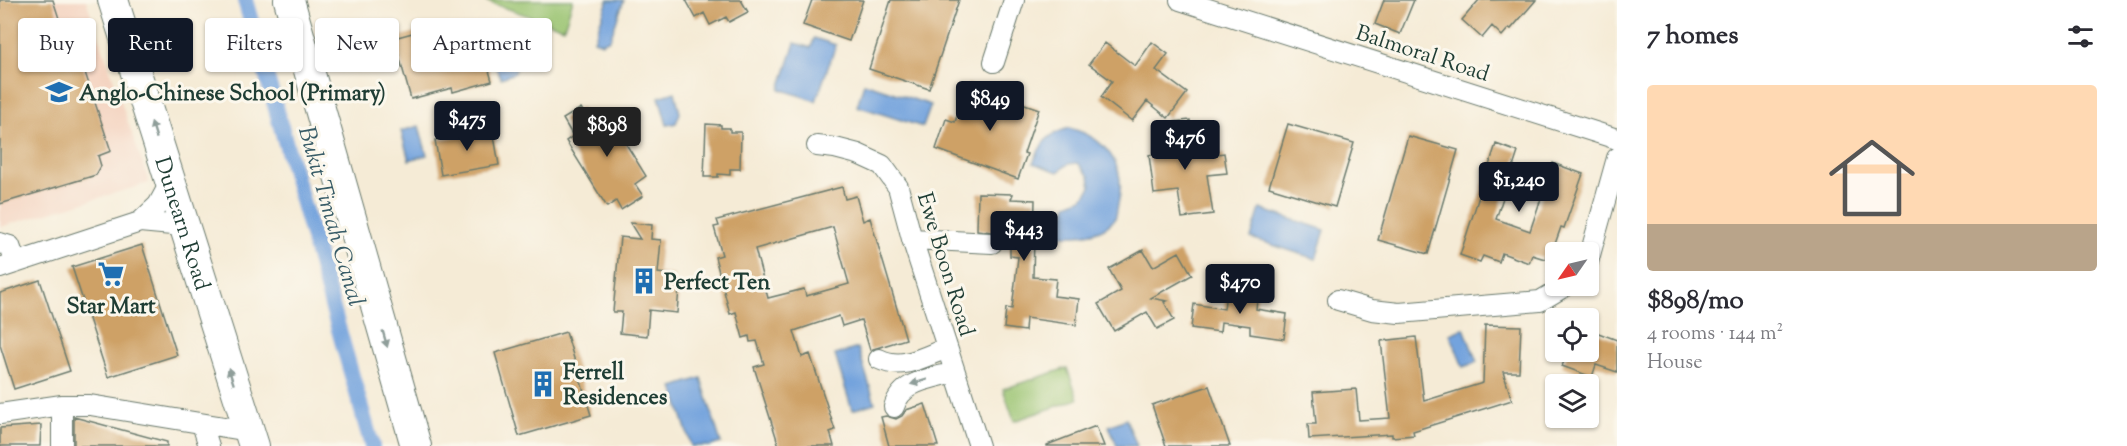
<!DOCTYPE html>
<html lang="en">
<head>
<meta charset="utf-8">
<style>
  :root { --surface:#fff; --page:#f7f7f7; --text:#2b2b33; --muted:#7c7c81; --accent:#111827 }
  body { margin:0; font-family:"Sorts Mill Goudy",serif; background:var(--page); color:var(--text); height:100vh; display:flex; flex-direction:column; font-size:22px; white-space:nowrap }
  * { box-sizing:border-box; margin:0 }
  p { font-size:20px; color:var(--muted) }
  .icon { flex:none; width:33px; height:33px; fill:none; stroke:currentColor; stroke-width:2; stroke-linecap:round; stroke-linejoin:round }
  .map { position:relative; flex:1; overflow:hidden }
  .drawer { display:flex; flex-direction:column; background:var(--surface); width:510px }
  .drawer>* { flex:none }
  .guide { position:absolute; left:18px; top:18px; width:570px; height:54px; display:flex; gap:12px }
  .needle { width:39px; rotate:236deg }
  .fabs { position:absolute; left:1545px; top:242px; display:grid; gap:12px }
  .fabs a { display:grid; place-items:center; width:54px; height:54px; border-radius:6px; background:var(--surface); box-shadow:0 2px 4px #0004; font-size:30px }
  .price { position:absolute; translate:-50% -51px; padding:0 14px; border-radius:6px; background:var(--accent); color:#fff; font-size:20px; line-height:39px; filter:drop-shadow(0 2px 3px #0008) }
  .price::after { content:''; position:absolute; left:50%; top:36px; width:18px; height:14px; margin-left:-9px; background:inherit; clip-path:polygon(0 0,100% 0,50% 100%) }
  .price.current { background:#222; color:#fff }
  ul { padding:0; list-style:none }
  li { display:grid; align-content:center; gap:12px; height:318px; padding:0 30px }
  li span { display:grid; place-items:center; height:186px; border-radius:6px; color:#555 }
  li>.icon { margin-inline-start:auto }
  span .icon { width:108px; height:108px; fill:#fffc; stroke-width:1 }
  li b { font-size:26px }
  h2 { display:flex; justify-content:space-between; align-items:center; height:72px; padding:0 30px; font-size:26px }
  .tag { padding:0 21px; border-radius:6px; background:var(--surface); box-shadow:0 2px 4px #0004; font-size:21px; line-height:54px }
  .tag.current { background:var(--accent); color:#fff }
  main { display:flex; flex:1; min-height:0 }
  .map>svg:first-child { display:block }
</style>
</head>
<body>
<main>
<div class="map">
<svg width="1617" height="446" viewBox="0 0 1617 446">
  <rect width="100%" height="100%" fill="#fbf7ec"/>
  <filter id="ink" filterUnits="userSpaceOnUse"><feTurbulence type="fractalNoise" baseFrequency=".0167" numOctaves="2"/><feDisplacementMap in="SourceGraphic" scale="12" xChannelSelector="R" yChannelSelector="G"/><feConvolveMatrix kernelMatrix="1 2 1 2 8 2 1 2 1" color-interpolation-filters="sRGB"/></filter>
  <filter id="wash" filterUnits="userSpaceOnUse"><feTurbulence type="fractalNoise" baseFrequency=".008" numOctaves="4" result="noise"/><feDisplacementMap in="SourceGraphic" scale="24" xChannelSelector="R" yChannelSelector="G"/><feGaussianBlur stdDeviation="1.35" result="paint"/><feColorMatrix in="noise" values="0 0 0 0 0 0 0 0 0 0 0 0 0 0 0 0 0 1.4 0 .05"/><feComposite in="paint" operator="in"/></filter>
  <g filter="url(#wash)">
    <rect width="100%" height="100%" fill="#f5ebd6"/>
    <path fill="#f4d3c0" d="M0,0h86l63,183 -149,44z"/>
    <path fill="#99c370" stroke="#5c8052" stroke-width="1.5" d="M485,0h88l-9,28 -79,-27z
      M1067,368l11,31 -64,22 -11,-32z"/>
    <path fill="#73a3dd" stroke="#497088" stroke-width="1.5" d="M608,0h16l-14,39 -8,4 -8,-3z
      M504,35l22,8 -11,30 -14,5 -7,-14z
      M814,38l22,7 -20,56 -36,-12 15,-46 16,5z
      M864,83l67,22 -8,22 -66,-21z
      M675,92l5,21 -4,10 -9,2 -8,-28z
      M419,126l8,29 -18,5 -8,-29z
      M1069,128c36,9 59,38 49,76 -1,4 -1,10 -3,14 -11,17 -38,18 -56,17l8,-31 16,-6 8,-11 -2,-11 -11,-13 -10,1 -10,8 -25,-9c9,-21 13,-28 36,-35z
      M1260,209l65,21 -9,29 -65,-21z
      M1464,328l13,34 -14,5 -13,-33z
      M858,348l17,55 -23,7 -17,-55z
      M701,378l20,65 -11,3h-19l-18,-59z
      M1126,419l11,27h-20l-8,-20z"/>
    <g fill="none" stroke-linecap="round" stroke-linejoin="round">
      <path stroke="#73a3dd" stroke-width="16" d="M245,0l127,446"/>
    </g>
    <g id="blocks">
      <path fill="#cea166" fill-rule="evenodd" d="M0,0h53l13,40 8,-1 37,112 -13,5 3,10 -5,9 -96,29z
        M686,0h55l7,12 -19,10 -3,-5 -16,8 -6,-12 -8,5z
        M812,0h51l-14,41 -46,-16z
        M891,0h68l-30,89 -60,-20z
        M1384,0h30l-14,34 -25,-10z
        M1479,0h57l-25,29 -2,-1 -7,8 -10,-10 -10,12 -20,-18z
        M427,29l2,9 7,-2 3,11 17,-5 3,12 12,-3 4,12 11,-3 6,21 -39,11 -1,-4 -41,11 -17,-61z
        M1152,42l16,12 -12,16 31,23 -19,25 -21,-17 -15,20 -31,-24 11,-16 -23,-17 16,-21 30,23z
        M968,84l71,25 -15,44 3,1 -9,25 -82,-30 10,-30 9,3z
        M581,108l10,16 7,-5 7,13 24,-15 11,18 -14,9 20,32 -11,8 8,12 -22,14 -5,-9 -9,6 -41,-66 7,-5 -10,-17z
        M1190,120l5,37 29,-4 3,20 -20,2 6,39 -31,4 -4,-27 -24,3 -5,-39 19,-3 -4,-29z
        M706,124l15,1v3h9v4h11l-1,37h-10v6l-12,-1v3h-14z
        M1288,124l66,19 -19,64 -66,-20z
        M493,130l6,35 -58,10 -6,-35z
        M1408,136l50,14 -30,104 -50,-14z
        M1496,144l22,8 -22,67 34,12 23,-68 30,11 -19,54 -3,-1 -6,17 -4,-1 -6,16 -13,-4 -3,8 -27,-10 -3,9 -16,-6 -3,6 -20,-7z
        M842,187l3,12 11,-3 7,25 7,-3 36,121 -36,11 -9,-30 -19,6 -3,-10 -45,15 8,26 8,-3 25,76 -5,2 4,14h-55l-25,-79 10,-3 -7,-23 -7,1 -1,-6 -6,2 -7,-26 -6,2 -15,-57 7,-2 -8,-28 5,-1 -2,-6zM833,227l16,57 -43,12 -2,-7 -36,9 -13,-49z
        M978,193l35,1 -2,5 24,1 -2,77 23,2 -2,17 25,3 -3,26 -50,-7 -1,13 -21,-3 2,-20 6,1 6,-52 -8,-1v-14h-6l-6,-9 -21,-3z
        M630,223l22,2 -1,14 10,1 -3,33 16,2 -1,12 6,1 -2,25 -28,-3 -2,26 -27,-3 2,-21h-9l7,-75 20,2z
        M142,245l35,110 -69,22 -36,-110z
        M1143,250l10,17 26,-15 13,23 -41,23 16,3 -3,1 10,18 -17,9 -10,-17 -33,19 -16,-27 23,-13 -12,-22z
        M40,280l30,91 -56,18 -14,-44v-52z
        M1227,285l31,5 -2,19 31,5 -3,25 -34,-5v-8l-29,-4 -1,10 -29,-4 3,-24 30,5z
        M1485,325l36,1 -2,46h-16l9,28 -99,31 1,4 -22,2v-3l-83,5 -1,-15h8l-3,-32 43,-3 3,31 31,-2 -9,-77 35,-4 8,64 59,-18z
        M1588,329l29,11v32l-21,-7 -4,12 -30,-11 5,-12 -4,-3h25z
        M566,332l25,83 -72,21 -24,-83z
        M1209,386l21,60h-64l-14,-41z
        M925,404l13,42h-49l-8,-29 5,-1 10,3 6,-3 4,-6z
        M74,417l93,25v4h-93z
        M41,425l-1,21h-40v-18z
        M1096,426l8,20h-57v-1z"/>
    </g>
  </g>
  <g filter="url(#ink)">
    <use href="#blocks" fill-opacity="0" stroke="#6a7a6d" stroke-width="1.5"/>
    <g fill="none" stroke-linecap="round" stroke-linejoin="round">
      <g stroke="#6a7a6d" stroke-width="22">
        <path id="minor" d="M1180,0l437,139
          M994,62l20,-62
          M817,146l18,2 23,6 24,11 16,22 14,52 67,207
          M140,222l18,-17 12,-22
          M912,239l80,4
          M0,243l10,3 6,17
          M1588,262l29,-104
          M0,268l140,-46 43,4
          M1338,300l34,10 27,3 141,-12 27,-16
          M879,359c24,12 46,-3 68,-11
          M894,407c8,-27 37,-28 61,-35
          M0,414l62,-9h28l159,26
          M202,424l7,22
          M62,446v-41"/>
      </g>
      <g stroke="#6a7a6d" stroke-width="32">
        <g id="highway">
          <path id="s1" d="M113,0l141,446"/>
          <path d="M289,0l127,446"/>
        </g>
      </g>
      <use href="#minor" stroke="#fff" stroke-width="20"/>
      <use href="#highway" stroke="#fff" stroke-width="30"/>
    </g>
    <defs><path id="oneway-solid" d="M-6-.8H1V-3.2L6.5 0L1 3.2V.8H-6Z" transform="scale(1.5)"/></defs>
    <g fill="#8f9e9a">
      <use href="#oneway-solid" transform="translate(154 130) rotate(-107)"/>
      <use href="#oneway-solid" transform="translate(385 339) rotate(74)"/>
      <use href="#oneway-solid" transform="translate(231 376) rotate(-108)"/>
      <use href="#oneway-solid" transform="translate(919 382) rotate(163)"/>
    </g>
  </g>
  <defs>
    <g id="school-bare" transform="scale(2.07)"><path d="M0-5L7-2L0 1L-7-2ZM-4 1L0 2.5L4 1V4Q0 6-4 4Z" fill="#1f6fb2" stroke="#fbf7ec" stroke-width="2.5" paint-order="stroke"/></g>
    <g id="supermarket-bare" transform="scale(2.07)"><path d="M-6-5.5h2.5l.6 2H6L4.5 2H-2.5L-4.4-4H-6ZM-1.5 3.2a1.3 1.3 0 1 0 .1 0ZM3 3.2a1.3 1.3 0 1 0 .1 0Z" fill="#1f6fb2" stroke="#fbf7ec" stroke-width="2.5" paint-order="stroke"/></g>
    <g id="building-bare" transform="scale(2.07)"><path d="M-4-6H4V6H1V3H-1V6H-4ZM-2.5-4.3h1.7v1.8h-1.7ZM.8-4.3h1.7v1.8H.8ZM-2.5-1h1.7V.8h-1.7ZM.8-1h1.7V.8H.8Z" fill="#1f6fb2" stroke="#fbf7ec" stroke-width="2.5" paint-order="stroke"/></g>
  </defs>
  <g fill-rule="evenodd">
    <use href="#school-bare" x="59" y="92"/>
    <use href="#supermarket-bare" x="111" y="274"/>
    <use href="#building-bare" x="644" y="281"/>
    <use href="#building-bare" x="543" y="384"/>
  </g>
  <g text-anchor="middle" stroke-width="6" stroke-linejoin="round" paint-order="stroke">
    <g font-size="22" fill="#1f3d34" stroke="#fbf7ec">
      <text transform="translate(1423 52) rotate(18)" y="8">Balmoral Road</text>
      <text dy="8" stroke="none"><textPath href="#s1" startOffset="234">Dunearn Road</textPath></text>
      <text transform="translate(947 264) rotate(73)" y="8">Ewe Boon Road</text>
    </g>
    <g font-size="22" font-weight="bold" fill="#1f3d34" stroke="#fbf7ec" text-anchor="start">
      <text x="79" y="100">Anglo-Chinese School (Primary)</text>
      <text x="664" y="289">Perfect Ten</text>
      <text x="111" y="313" text-anchor="middle">Star Mart</text>
      <text x="563" y="379">Ferrell<tspan x="563" dy="25">Residences</tspan></text>
    </g>
    <g font-size="24" font-style="italic" fill="#385c67" stroke="#fbf7ec">
      <text transform="translate(332 216) rotate(74)" y="8">Bukit Timah Canal</text>
    </g>
  </g>
</svg>
<div class="fabs">
<a><svg class="needle" viewBox="-14 -14 28 28"><path d="M0-13l5 13h-10z" fill="#e53935"/><path d="M0 13l5-13h-10z" fill="#7c7c81"/></svg></a>
<a><svg class="icon" aria-label="locate" viewBox="0 0 24 24"><circle cx="12" cy="12" r="6"/><path d="M12 2v4M12 18v4M2 12h4M18 12h4"/></svg></a>
<a><svg class="icon" aria-label="layers" viewBox="0 0 24 24"><path d="M12 4l9 5-9 5-9-5zM3 14l9 5 9-5"/></svg></a>
</div>
<b class="price" style="left:990px;top:132px">$849</b>
<b class="price" style="left:467px;top:152px">$475</b>
<b class="price current" style="left:607px;top:158px">$898</b>
<b class="price" style="left:1185px;top:171px">$476</b>
<b class="price" style="left:1519px;top:213px">$1,240</b>
<b class="price" style="left:1024px;top:262px">$443</b>
<b class="price" style="left:1240px;top:315px">$470</b>
<div class="guide">
<a class="tag">Buy</a>
<a class="tag current">Rent</a>
<a class="tag">Filters</a>
<a class="tag">New</a>
<a class="tag">Apartment</a>
</div>
</div>
<section class="drawer">
<h2>7 homes<svg class="icon" aria-label="filters" viewBox="0 0 24 24"><path d="M4 7h16M4 17h16"/><circle cx="9" cy="7" r="2"/><circle cx="15" cy="17" r="2"/></svg></h2>
<ul>
<li><span style="background:linear-gradient(#ffd9b3 75%,#b9a48a 0)"><svg class="icon" aria-label="home" viewBox="0 0 24 24"><path d="M3 11l9-7 9 7M6 9v11h12V9"/></svg></span><div><b>$898/mo</b><p>4 rooms · 144 m²</p><p>House</p></div></li>
</ul>
</section>
</main>
</body>
</html>
